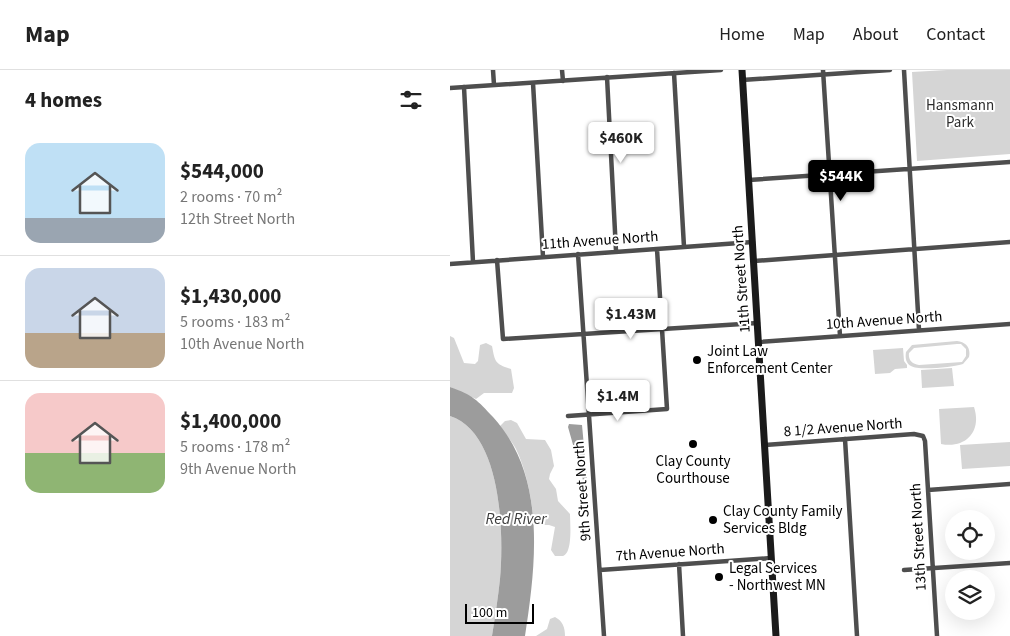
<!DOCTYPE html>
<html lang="en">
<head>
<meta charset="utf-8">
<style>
  :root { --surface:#fff; --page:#f6f6f6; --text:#222; --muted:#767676; --line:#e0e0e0; --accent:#000 }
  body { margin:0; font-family:"Source Sans 3",sans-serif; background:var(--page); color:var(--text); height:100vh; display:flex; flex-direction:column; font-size:19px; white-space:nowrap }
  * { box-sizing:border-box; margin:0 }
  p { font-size:16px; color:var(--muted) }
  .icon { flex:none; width:28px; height:28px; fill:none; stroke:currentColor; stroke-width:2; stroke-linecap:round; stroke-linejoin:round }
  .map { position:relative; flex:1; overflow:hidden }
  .details { display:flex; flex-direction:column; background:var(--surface); width:450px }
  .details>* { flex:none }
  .tools { position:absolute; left:495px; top:440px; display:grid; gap:10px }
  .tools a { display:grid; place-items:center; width:50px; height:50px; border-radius:50%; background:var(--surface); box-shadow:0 5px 20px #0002; font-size:25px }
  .scale { position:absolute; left:15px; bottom:12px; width:69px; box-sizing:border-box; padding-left:5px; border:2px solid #000; border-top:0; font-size:14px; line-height:18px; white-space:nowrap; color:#000; -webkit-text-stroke:4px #fff; paint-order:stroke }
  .price { position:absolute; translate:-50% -42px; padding:0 11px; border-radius:5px; background:#fff; color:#222; font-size:16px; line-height:32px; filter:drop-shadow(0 1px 2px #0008) }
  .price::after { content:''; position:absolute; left:50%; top:30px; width:15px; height:11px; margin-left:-8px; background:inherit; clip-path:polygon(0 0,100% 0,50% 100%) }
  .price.active { background:var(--accent); color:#fff }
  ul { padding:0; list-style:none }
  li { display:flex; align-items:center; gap:15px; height:125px; padding:0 25px }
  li+li { border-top:1px solid var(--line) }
  li span { display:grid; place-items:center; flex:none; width:140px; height:100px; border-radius:15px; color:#555 }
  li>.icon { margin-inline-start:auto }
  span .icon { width:60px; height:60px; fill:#fffc; stroke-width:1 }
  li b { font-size:21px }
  h2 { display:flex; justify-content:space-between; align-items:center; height:60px; padding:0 25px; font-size:21px }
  header { display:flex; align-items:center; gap:30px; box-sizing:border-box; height:70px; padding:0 25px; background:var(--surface); border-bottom:1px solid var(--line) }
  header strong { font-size:24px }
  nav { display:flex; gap:28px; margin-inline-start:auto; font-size:18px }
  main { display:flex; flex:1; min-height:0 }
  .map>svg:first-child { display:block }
</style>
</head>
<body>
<header>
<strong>Map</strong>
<nav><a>Home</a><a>Map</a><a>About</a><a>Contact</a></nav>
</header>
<main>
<section class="details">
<h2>4 homes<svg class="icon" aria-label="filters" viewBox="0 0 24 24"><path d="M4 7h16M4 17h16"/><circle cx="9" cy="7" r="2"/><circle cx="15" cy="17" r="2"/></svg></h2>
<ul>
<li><span style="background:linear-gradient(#bfe0f5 75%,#9aa5b1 0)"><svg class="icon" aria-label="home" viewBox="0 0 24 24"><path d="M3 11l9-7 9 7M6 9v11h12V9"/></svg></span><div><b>$544,000</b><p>2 rooms · 70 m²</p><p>12th Street North</p></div></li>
<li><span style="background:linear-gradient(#c9d6e8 65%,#b9a48a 0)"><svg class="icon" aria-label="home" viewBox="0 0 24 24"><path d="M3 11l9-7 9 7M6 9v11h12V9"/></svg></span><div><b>$1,430,000</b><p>5 rooms · 183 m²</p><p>10th Avenue North</p></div></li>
<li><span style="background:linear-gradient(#f6c9c9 60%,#8fb573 0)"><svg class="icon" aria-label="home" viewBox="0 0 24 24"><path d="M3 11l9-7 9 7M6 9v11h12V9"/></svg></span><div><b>$1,400,000</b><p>5 rooms · 178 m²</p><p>9th Avenue North</p></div></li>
</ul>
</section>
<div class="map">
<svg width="560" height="566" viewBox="0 0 560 566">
  <rect width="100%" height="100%" fill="#fff"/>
  <path fill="#d5d5d5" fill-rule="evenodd" d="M497,0h63v84l-93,7 -5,-89z
    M0,266l4,2 10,25 11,1 3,-3 2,-16 6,-2 6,3c3,16 3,18 19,23l3,19 -2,5h-28l-8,6 -26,-12z
    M507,271c9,1 14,7 12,16l-6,7c-9,3 -45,7 -52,2 -5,-3 -6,-8 -5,-14l6,-7zM507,274h4l5,5v7l-4,6 -43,3c-7,-1 -11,-5 -10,-12l5,-5z
    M453,278l1,13 3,4v3l-12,1 -5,4 -15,1 -2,-24z
    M502,298l2,18 -32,2 -1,-18z
    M524,337c8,24 -8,42 -33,37l-2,-35z
    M0,346c52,17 54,118 50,163 -2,19 -5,38 -8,57h-42z
    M61,350l6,3 9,16 19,1 6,10 3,16 -4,8 -1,5 7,10 2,12 12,13c0,8 3,39 -7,42 -2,0 -7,0 -8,0l-4,-6 4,-23 -6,-2h-15c-2,-25 -7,-53 -18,-76 -4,-8 -11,-15 -16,-23l5,-5z
    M560,372v24l-48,3 -2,-24z
    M105,547c8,4 10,11 10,19h-29l11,-7 3,-10z"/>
  <path fill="#9c9c9c" d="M0,317c23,8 27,13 43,30 54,59 43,147 32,219h-33c3,-19 6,-38 8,-57 4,-45 2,-146 -50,-163z
    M119,354l13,1 5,54 -2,3 -2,-2 -15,-53z"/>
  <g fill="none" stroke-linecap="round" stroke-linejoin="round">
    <path stroke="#4e4e4e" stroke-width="4.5" d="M43,0l1,15
      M112,0l1,11
      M373,0l17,266
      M454,0l15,260
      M224,3l10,174
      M157,7l9,174
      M292,10l148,-10
      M83,13l10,174
      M14,17l9,175
      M0,18l271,-18
      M299,110l261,-18
      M128,184l26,382
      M47,190l6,79 255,-16
      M304,191l256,-19
      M0,194l303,-22
      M309,272l251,-18
      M118,346l99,-7 -10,-160
      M395,369l12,197
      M315,375l149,-11 9,2 2,5 12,195
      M478,420l82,-6
      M229,494l4,72
      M150,500l171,-12
      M454,500l106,-7"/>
    <path stroke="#1b1b1b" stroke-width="7" d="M292,0l34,566"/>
  </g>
  <g fill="#000" stroke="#fff" stroke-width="2">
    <circle cx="247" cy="290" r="5"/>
    <circle cx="243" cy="374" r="5"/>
    <circle cx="263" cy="450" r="5"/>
    <circle cx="269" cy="507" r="5"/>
  </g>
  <g text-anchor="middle" stroke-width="4" stroke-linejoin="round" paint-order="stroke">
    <g font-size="15" fill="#2c2c2c" stroke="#fff">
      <text x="510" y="40">Hansmann<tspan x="510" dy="17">Park</tspan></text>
    </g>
    <g font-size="15" fill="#000" stroke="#fff">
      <text transform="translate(150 170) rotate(-4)" y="5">11th Avenue North</text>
      <text transform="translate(291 209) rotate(-94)" y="5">11th Street North</text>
      <text transform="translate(434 250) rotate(-4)" y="5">10th Avenue North</text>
      <text transform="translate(393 357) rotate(-4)" y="5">8 1/2 Avenue North</text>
      <text transform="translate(132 421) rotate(-94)" y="5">9th Street North</text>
      <text transform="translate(468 467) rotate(-93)" y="5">13th Street North</text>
      <text transform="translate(220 482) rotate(-4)" y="5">7th Avenue North</text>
    </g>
    <g font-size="15" fill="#000" stroke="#fff" text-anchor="start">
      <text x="257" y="286">Joint Law<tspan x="257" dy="17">Enforcement Center</tspan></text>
      <text x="243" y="396" text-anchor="middle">Clay County<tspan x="243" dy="17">Courthouse</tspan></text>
      <text x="273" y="446">Clay County Family<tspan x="273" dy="17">Services Bldg</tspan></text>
      <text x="279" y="503">Legal Services<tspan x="279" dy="17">- Northwest MN</tspan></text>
    </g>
    <g font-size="16" font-style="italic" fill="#3d3d3d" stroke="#fff">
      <text x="66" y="454">Red River</text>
    </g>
  </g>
</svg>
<div class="tools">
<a><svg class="icon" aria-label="locate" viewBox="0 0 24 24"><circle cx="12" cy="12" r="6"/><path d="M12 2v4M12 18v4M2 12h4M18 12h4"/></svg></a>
<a><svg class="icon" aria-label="layers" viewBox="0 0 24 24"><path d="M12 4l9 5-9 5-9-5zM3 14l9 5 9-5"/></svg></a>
</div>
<div class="scale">100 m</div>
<b class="price" style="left:171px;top:94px">$460K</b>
<b class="price active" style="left:391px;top:132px">$544K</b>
<b class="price" style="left:181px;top:270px">$1.43M</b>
<b class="price" style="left:168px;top:352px">$1.4M</b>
</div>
</main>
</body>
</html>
